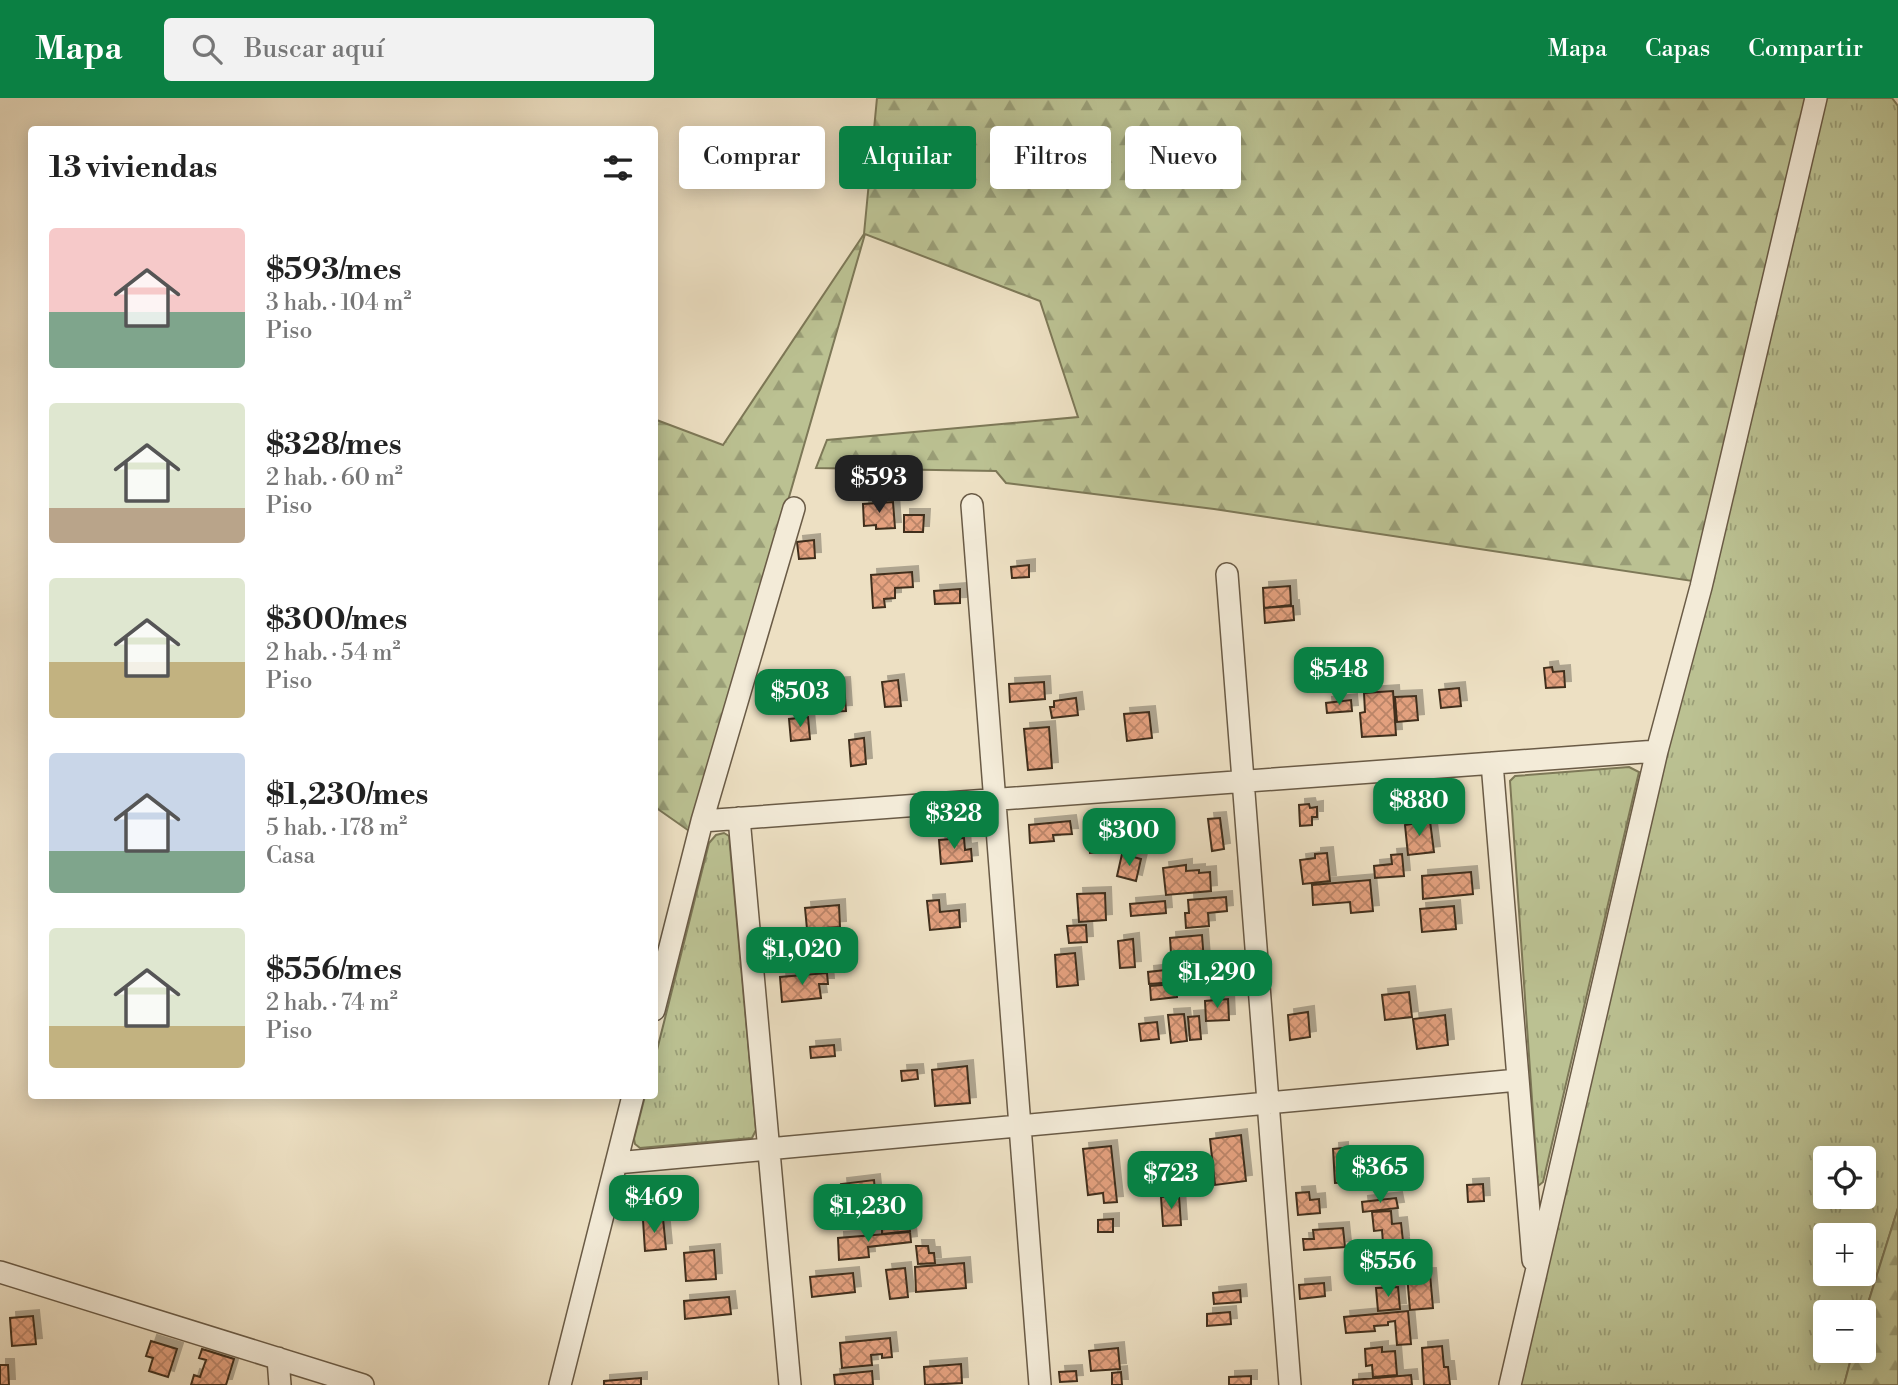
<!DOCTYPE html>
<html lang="es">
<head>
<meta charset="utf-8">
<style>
  :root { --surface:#fff; --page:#f2f2f2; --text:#222; --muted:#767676; --accent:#0b8043 }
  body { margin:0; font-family:"Libre Bodoni",serif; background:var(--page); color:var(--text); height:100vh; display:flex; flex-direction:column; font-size:26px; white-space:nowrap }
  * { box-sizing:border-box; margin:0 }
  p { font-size:23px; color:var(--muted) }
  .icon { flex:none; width:38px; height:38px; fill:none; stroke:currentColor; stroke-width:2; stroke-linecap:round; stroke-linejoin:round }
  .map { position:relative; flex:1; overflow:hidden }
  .panel { position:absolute; left:28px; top:28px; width:630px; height:973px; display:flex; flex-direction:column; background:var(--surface); border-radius:7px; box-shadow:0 4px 18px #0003 }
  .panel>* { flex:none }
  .banner { position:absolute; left:679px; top:28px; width:665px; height:63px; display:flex; gap:14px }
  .tools { position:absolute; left:1813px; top:1048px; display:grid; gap:14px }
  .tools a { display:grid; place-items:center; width:63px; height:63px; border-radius:7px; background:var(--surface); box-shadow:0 4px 18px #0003; font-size:35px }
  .price { position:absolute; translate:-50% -60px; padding:0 16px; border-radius:14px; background:var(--accent); color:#fff; font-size:23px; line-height:46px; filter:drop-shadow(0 2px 4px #0008) }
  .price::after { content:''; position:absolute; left:50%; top:42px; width:21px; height:16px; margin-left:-10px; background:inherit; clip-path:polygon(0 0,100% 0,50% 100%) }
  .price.current { background:#222; color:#fff }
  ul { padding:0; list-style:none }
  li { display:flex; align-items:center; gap:21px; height:175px; padding:0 21px }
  li span { display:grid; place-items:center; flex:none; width:196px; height:140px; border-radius:7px; color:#555 }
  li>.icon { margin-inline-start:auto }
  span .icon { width:84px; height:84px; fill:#fffc; stroke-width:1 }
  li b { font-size:30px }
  h2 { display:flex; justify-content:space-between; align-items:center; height:84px; padding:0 21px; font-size:30px }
  .pill { padding:0 24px; border-radius:7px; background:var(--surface); box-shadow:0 4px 18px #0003; font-size:24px; line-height:63px }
  .pill.current { background:var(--accent); color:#fff }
  header { display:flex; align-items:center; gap:42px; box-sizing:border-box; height:98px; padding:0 35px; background:var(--accent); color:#fff }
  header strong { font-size:33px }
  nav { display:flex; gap:38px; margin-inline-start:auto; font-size:24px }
  .search { width:490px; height:63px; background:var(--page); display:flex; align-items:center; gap:18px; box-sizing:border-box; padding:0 24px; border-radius:7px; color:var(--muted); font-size:26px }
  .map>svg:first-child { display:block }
</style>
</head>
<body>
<header>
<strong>Mapa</strong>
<div class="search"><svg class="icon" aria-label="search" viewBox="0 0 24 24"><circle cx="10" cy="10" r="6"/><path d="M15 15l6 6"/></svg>Buscar aquí</div>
<nav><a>Mapa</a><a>Capas</a><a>Compartir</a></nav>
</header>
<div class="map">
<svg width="1898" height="1287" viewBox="0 0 1898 1287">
  <defs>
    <pattern id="grass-tufts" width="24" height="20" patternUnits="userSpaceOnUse" patternTransform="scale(1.75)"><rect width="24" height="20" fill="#bbc192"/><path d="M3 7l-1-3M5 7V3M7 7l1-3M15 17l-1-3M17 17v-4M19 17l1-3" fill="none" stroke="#999d76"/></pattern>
    <pattern id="forest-firs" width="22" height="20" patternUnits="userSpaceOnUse" patternTransform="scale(1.75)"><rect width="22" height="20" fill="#bbc192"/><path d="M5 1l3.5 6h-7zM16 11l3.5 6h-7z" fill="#999d76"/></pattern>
    <pattern id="building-cross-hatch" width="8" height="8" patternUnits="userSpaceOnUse" patternTransform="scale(1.75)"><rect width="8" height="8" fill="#e4a17f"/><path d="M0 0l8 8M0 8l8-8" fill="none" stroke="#ba8467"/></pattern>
    <filter id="shadow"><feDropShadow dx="6" dy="-6" stdDeviation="0" flood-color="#0004"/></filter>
  </defs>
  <rect width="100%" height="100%" fill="#ede0c3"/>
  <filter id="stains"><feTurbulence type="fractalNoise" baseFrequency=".00286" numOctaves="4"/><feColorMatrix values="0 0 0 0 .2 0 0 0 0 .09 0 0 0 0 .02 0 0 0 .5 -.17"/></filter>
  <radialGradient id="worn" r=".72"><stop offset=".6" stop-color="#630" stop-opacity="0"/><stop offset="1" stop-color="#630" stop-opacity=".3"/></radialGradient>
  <path fill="url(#grass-tufts)" stroke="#7d7857" stroke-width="2" fill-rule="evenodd" d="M1823,0h69l6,8v1102l-34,108v-4h-39v39h28l-9,34h-326l146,-627zM1825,1060h39v39h-39zM1825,1138h39v38h-39z
    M1629,669l10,5 -96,410 -5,4 -28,-405 5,-5z
    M724,735l5,3 27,294 -4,8 -112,10 -5,-4 -1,-5 11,-43h9l1,-38 54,-215 7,-8z"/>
  <path fill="url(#forest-firs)" stroke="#7d7857" stroke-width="2" d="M877,0h944l-129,483 -478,-72 -208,-26 -10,-12 -180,-3 11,-28 251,-23 -38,-116 -175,-67 -173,599 -37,-26 -1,-388 69,26 141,-211z
    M1898,1110v177h-54l9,-34h11v-35z"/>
  <path fill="url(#building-cross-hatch)" stroke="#3f2f1c" stroke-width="2" filter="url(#shadow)" d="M893,404l2,26 -19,1v-4l-12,1 -1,-22z
    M904,417h20l-1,17h-19z
    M814,442l1,18 -16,1 -2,-17z
    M1029,467v12l-17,1 -1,-11z
    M912,474l1,15 -18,1v10l-11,1 1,8 -12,1 -2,-33z
    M1290,488l1,19 -27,3 -1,-20z
    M960,491v14l-25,1 -1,-13z
    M1293,508l1,14 -29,3 -1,-15z
    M1552,569l1,5 11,-1 1,16 -19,1 -2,-20z
    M898,582l3,26 -16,1 -3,-25z
    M1044,584l1,17 -35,3 -1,-18z
    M844,585l2,28 -19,1 -1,-28z
    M1459,590l2,18 -20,2 -2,-18z
    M1393,593l3,44 -34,2 -2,-24 5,-1 -1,-19z
    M1416,598l2,24 -21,2 -2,-25z
    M1076,600l2,17 -26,3 -2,-11h4v-6z
    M1351,602l1,11 -25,2 -1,-10z
    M1149,614l3,26 -25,3 -3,-27z
    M808,619l2,22 -19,2 -2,-22z
    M1049,629l3,41 -24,2 -4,-41z
    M864,640l2,26 -15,2 -2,-26z
    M1309,706l1,4 7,-1v10h-5v8l-12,1 -1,-21z
    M1105,720l2,34 -17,1 -3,-34z
    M1220,720l4,31 -12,2 -4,-32z
    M1070,723l2,13 -19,1 1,6 -24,2 -1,-18z
    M1430,723l4,31 -26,3 -3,-30z
    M964,740l1,12 6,-1 1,12 -31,3 -2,-24z
    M1327,755l3,28 -27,3 -3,-24 15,-2v-4z
    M1122,756l19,5 -5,22 -19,-5z
    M1402,756l2,22 -29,2 -1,-12 18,-2 -1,-9z
    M1186,767v6l13,-1v3l11,-1 1,19 -45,4 -3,-27z
    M1471,774l2,22 -50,5 -1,-23z
    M1370,782l3,31 -22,2 -1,-11 -37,3 -1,-20z
    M1105,795l1,27 -27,2 -2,-28z
    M1226,799l1,14 -19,2 1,13 -23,2 -1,-15h4l-1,-13z
    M939,802l1,12 19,-2 1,17 -30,3 -3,-29z
    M1165,803l1,12 -35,3 -1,-12z
    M839,807l1,22 -33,2 -2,-21z
    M1454,808l2,23 -34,3 -2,-23z
    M1086,827l1,17 -18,1 -2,-17z
    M1202,837l2,27 -26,3 -1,-13 -6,1 -1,-15z
    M1133,841l2,28 -15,1 -2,-27z
    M1075,855l3,32 -21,2 -2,-32z
    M1174,871l1,13 -26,2 -1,-12z
    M827,875l1,11h-9l2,14 -39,4 -2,-25z
    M1176,886l1,13 -26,3 -1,-14z
    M1409,894l3,25 -27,3 -3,-25z
    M1228,901l1,21 -23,1 -1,-20z
    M1308,914l2,25 -20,3 -2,-25z
    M1184,916l3,27 -16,2 -3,-28z
    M1445,917l3,30 -31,4 -4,-30z
    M1199,918l2,23 -11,1 -2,-23z
    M1157,924l2,17 -18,2 -2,-17z
    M834,947l1,11 -24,2 -1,-11z
    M967,968l3,37 -35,3 -3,-36z
    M917,972l1,9 -16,2 -1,-10z
    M1241,1037l5,46 -31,4 -5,-46z
    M1111,1048l6,56 -13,1 -1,-10 -15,2 -5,-46z
    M1342,1050v5l10,-1 2,30 -19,1 -2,-34z
    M874,1082l2,20 -33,3 -2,-19z
    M1483,1086l1,17 -16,1 -1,-17z
    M1309,1094l1,8 9,-1 1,14 -22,2 -2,-22z
    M1179,1098l2,29 -18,1 -2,-29z
    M1396,1100l2,10 -35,4 -1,-10z
    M878,1103l1,17 -17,2 -1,-17z
    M1391,1113l1,13 9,-1 2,18 -20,2 -1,-13 -8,1 -2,-19z
    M663,1120l3,31 -21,2 -2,-31z
    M1113,1121v13h-15v-12z
    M909,1122l1,11 -28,3v-12z
    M1343,1130l2,19 -41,3 -1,-11h11l-1,-9z
    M910,1134l1,10 -43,5 1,10 -30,3 -1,-22z
    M1403,1145l3,31 -18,2 -3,-31z
    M916,1148h12l1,7h5l1,10 -17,1z
    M714,1152l2,29 -30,2 -2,-28z
    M964,1165l2,25 -50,4 -1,-25z
    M905,1170l3,29 -18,2 -4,-29z
    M853,1175l2,19 -43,5 -2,-20z
    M1430,1176l3,34 -23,2 -3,-35z
    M1324,1185l1,13 -25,3 -1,-14z
    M1398,1189l2,22 -22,2 -2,-23z
    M1240,1192l1,12 -27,2 -1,-11z
    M729,1199l2,17 -46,5 -1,-18z
    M1408,1213l3,33 -14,1 -2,-24 -7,1v3l-14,1 1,5 -29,2 -2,-16z
    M1230,1214l1,12 -24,2v-12z
    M33,1218l3,28 -24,2 -2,-28z
    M890,1240l2,19 -10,1v-4l-11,1 1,10 -30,3 -2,-25z
    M151,1243l26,8 -9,28 -19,-6 4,-13 -7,-2z
    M1442,1248l2,21h4l2,18h-26l-2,-37z
    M1382,1249v5l13,-1 2,24 -24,2 -1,-12 -6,1 -1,-17z
    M1118,1250l2,21 -29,2 -2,-20z
    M202,1251l32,10 -8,26h-35l3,-10 6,2 6,-17 -7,-2z
    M961,1266l1,19 -37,2 -1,-18z
    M0,1267h8l1,20h-9z
    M872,1273l1,14h-38l-1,-10z
    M1076,1273l1,10 -17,1 -1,-10z
    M1121,1274l1,13h-10v-12z
    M1411,1277l1,10h-59v-5z
    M1251,1278v9h-22v-8z
    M641,1280v7h-37v-4z"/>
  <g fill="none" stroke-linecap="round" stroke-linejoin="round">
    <g stroke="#6a5b46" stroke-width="24">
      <path id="minor" d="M972,407l68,880
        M1227,476l63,811
        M1492,665l41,497
        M739,720l51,567
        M702,723l955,-70
        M654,912l48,-189 92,-313
        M616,1065l902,-83
        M0,1174l363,113
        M278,1260l2,27
        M560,1287l73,-289
        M1510,1287l147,-634 44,-164 115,-489"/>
    </g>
    <use href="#minor" stroke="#f3ebd8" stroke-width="21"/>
  </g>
  <rect width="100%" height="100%" filter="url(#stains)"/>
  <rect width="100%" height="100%" fill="url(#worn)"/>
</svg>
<div class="tools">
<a><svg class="icon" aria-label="locate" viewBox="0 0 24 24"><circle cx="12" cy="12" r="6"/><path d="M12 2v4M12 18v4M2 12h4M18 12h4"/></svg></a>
<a>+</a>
<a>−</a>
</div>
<b class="price current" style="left:879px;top:417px">$593</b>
<b class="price" style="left:1339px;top:609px">$548</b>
<b class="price" style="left:800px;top:631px">$503</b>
<b class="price" style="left:1419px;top:740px">$880</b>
<b class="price" style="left:954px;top:753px">$328</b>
<b class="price" style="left:1129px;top:770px">$300</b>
<b class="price" style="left:802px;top:889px">$1,020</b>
<b class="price" style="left:1217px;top:912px">$1,290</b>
<b class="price" style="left:1380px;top:1107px">$365</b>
<b class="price" style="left:1171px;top:1113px">$723</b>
<b class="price" style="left:654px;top:1137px">$469</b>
<b class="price" style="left:868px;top:1146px">$1,230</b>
<b class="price" style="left:1388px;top:1201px">$556</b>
<div class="banner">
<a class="pill">Comprar</a>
<a class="pill current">Alquilar</a>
<a class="pill">Filtros</a>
<a class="pill">Nuevo</a>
</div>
<section class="panel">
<h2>13 viviendas<svg class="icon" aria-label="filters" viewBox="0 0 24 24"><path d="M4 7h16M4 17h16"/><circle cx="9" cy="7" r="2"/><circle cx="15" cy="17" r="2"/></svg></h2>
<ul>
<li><span style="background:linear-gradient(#f6c9c9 60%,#7fa58c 0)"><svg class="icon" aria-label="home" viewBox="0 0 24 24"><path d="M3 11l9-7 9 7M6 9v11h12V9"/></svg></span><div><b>$593/mes</b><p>3 hab. · 104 m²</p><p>Piso</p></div></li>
<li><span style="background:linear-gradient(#dfe7d0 75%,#b9a48a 0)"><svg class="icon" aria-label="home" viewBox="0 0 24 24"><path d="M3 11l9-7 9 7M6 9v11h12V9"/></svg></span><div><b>$328/mes</b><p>2 hab. · 60 m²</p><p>Piso</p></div></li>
<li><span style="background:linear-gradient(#dfe7d0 60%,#c2b280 0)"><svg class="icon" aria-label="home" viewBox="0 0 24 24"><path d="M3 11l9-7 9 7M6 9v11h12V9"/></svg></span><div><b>$300/mes</b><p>2 hab. · 54 m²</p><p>Piso</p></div></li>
<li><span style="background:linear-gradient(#c9d6e8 70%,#7fa58c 0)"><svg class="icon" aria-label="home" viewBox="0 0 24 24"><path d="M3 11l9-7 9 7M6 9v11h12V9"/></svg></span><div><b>$1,230/mes</b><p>5 hab. · 178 m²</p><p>Casa</p></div></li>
<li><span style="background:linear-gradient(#dfe7d0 70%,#c2b280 0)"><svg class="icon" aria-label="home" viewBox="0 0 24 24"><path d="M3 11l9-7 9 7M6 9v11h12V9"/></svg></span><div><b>$556/mes</b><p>2 hab. · 74 m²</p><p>Piso</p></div></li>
</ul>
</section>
</div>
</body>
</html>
